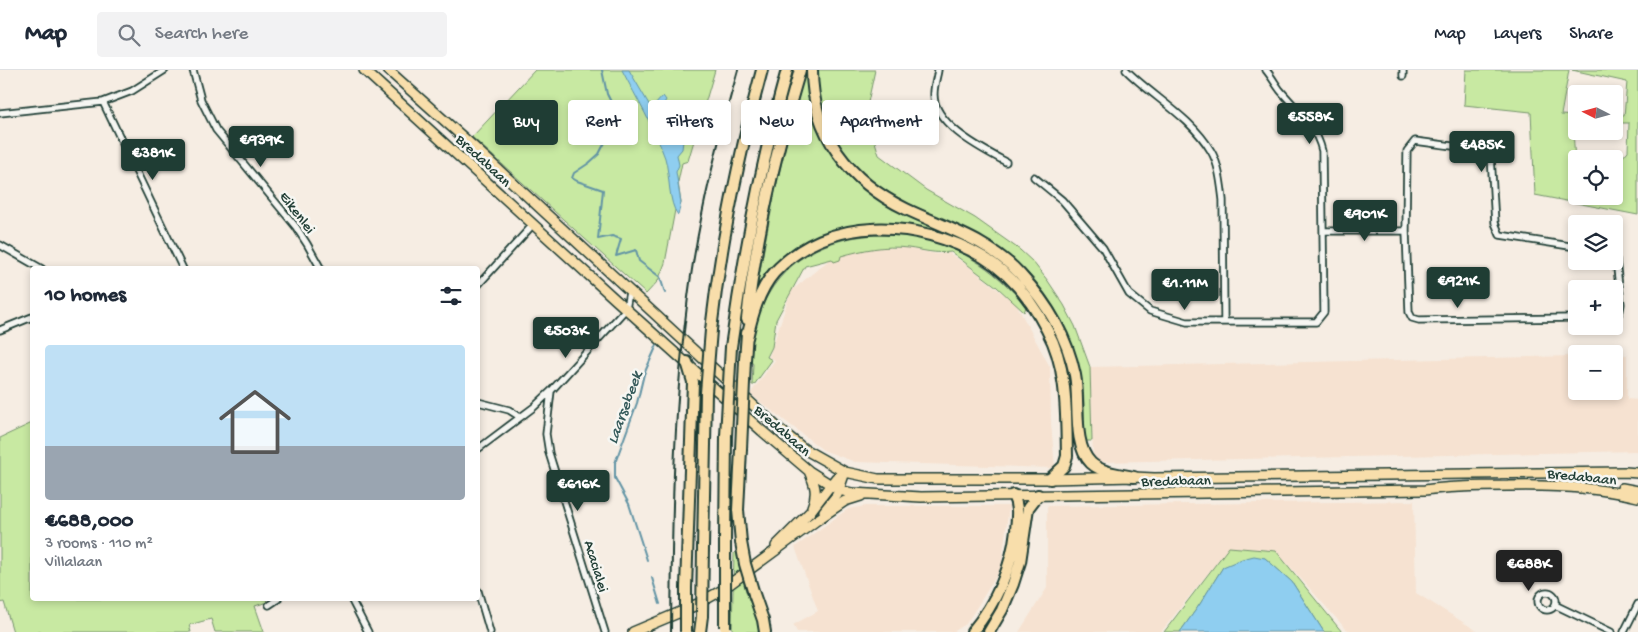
<!DOCTYPE html>
<html lang="en">
<head>
<meta charset="utf-8">
<style>
  :root { --surface:#fff; --page:#f2f2f3; --text:#1f2937; --muted:#747a83; --line:#e0e1e3; --accent:#1f3d34 }
  body { margin:0; font-family:"Gochi Hand",sans-serif; background:var(--page); color:var(--text); height:100vh; display:flex; flex-direction:column; font-size:19px; white-space:nowrap }
  * { box-sizing:border-box; margin:0 }
  p { font-size:16px; color:var(--muted) }
  .icon { flex:none; width:28px; height:28px; fill:none; stroke:currentColor; stroke-width:2; stroke-linecap:round; stroke-linejoin:round }
  .map { position:relative; flex:1; overflow:hidden }
  .sheet { position:absolute; left:30px; top:196px; width:450px; height:335px; display:flex; flex-direction:column; background:var(--surface); border-radius:5px; box-shadow:0 2px 8px #0003 }
  .sheet>* { flex:none }
  .banner { position:absolute; left:495px; top:30px; width:475px; height:45px; display:flex; gap:10px }
  .needle { width:32px; rotate:276deg }
  .controls { position:absolute; left:1568px; top:15px; display:grid; gap:10px }
  .controls a { display:grid; place-items:center; width:55px; height:55px; border-radius:5px; background:var(--surface); box-shadow:0 2px 8px #0003; font-size:25px }
  .price { position:absolute; translate:-50% -42px; padding:0 11px; border-radius:5px; background:var(--accent); color:#fff; font-size:16px; line-height:32px; filter:drop-shadow(0 1px 2px #0008) }
  .price::after { content:''; position:absolute; left:50%; top:30px; width:15px; height:11px; margin-left:-8px; background:inherit; clip-path:polygon(0 0,100% 0,50% 100%) }
  .price.selected { background:#222; color:#fff }
  ul { padding:0; list-style:none }
  li { display:grid; align-content:center; gap:10px; height:265px; padding:0 15px }
  li+li { border-top:1px solid var(--line) }
  li span { display:grid; place-items:center; height:155px; border-radius:5px; color:#555 }
  li>.icon { margin-inline-start:auto }
  span .icon { width:90px; height:90px; fill:#fffc; stroke-width:1 }
  li b { font-size:21px }
  h2 { display:flex; justify-content:space-between; align-items:center; height:60px; padding:0 15px; font-size:21px }
  .chip { padding:0 18px; border-radius:5px; background:var(--surface); box-shadow:0 2px 8px #0003; font-size:18px; line-height:45px }
  .chip.selected { background:var(--accent); color:#fff }
  header { display:flex; align-items:center; gap:30px; box-sizing:border-box; height:70px; padding:0 25px; background:var(--surface); border-bottom:1px solid var(--line) }
  header strong { font-size:24px }
  nav { display:flex; gap:28px; margin-inline-start:auto; font-size:18px }
  .search { width:350px; height:45px; background:var(--page); display:flex; align-items:center; gap:12px; box-sizing:border-box; padding:0 18px; border-radius:5px; color:var(--muted); font-size:19px }
  .map>svg:first-child { display:block }
</style>
</head>
<body>
<header>
<strong>Map</strong>
<div class="search"><svg class="icon" aria-label="search" viewBox="0 0 24 24"><circle cx="10" cy="10" r="6"/><path d="M15 15l6 6"/></svg>Search here</div>
<nav><a>Map</a><a>Layers</a><a>Share</a></nav>
</header>
<div class="map">
<svg width="1638" height="562" viewBox="0 0 1638 562">
  <rect width="100%" height="100%" fill="#f6ede3"/>
  <filter id="ink" filterUnits="userSpaceOnUse"><feTurbulence type="fractalNoise" baseFrequency=".02" numOctaves="2"/><feDisplacementMap in="SourceGraphic" scale="10" xChannelSelector="R" yChannelSelector="G"/><feConvolveMatrix kernelMatrix="1 2 1 2 8 2 1 2 1" color-interpolation-filters="sRGB"/></filter>
  <g filter="url(#ink)">
    <path fill="#f6e2d1" d="M873,177l34,1 30,6 12,-1 22,15 45,36 34,63 1,56 4,45 -200,-6 -32,-12 -73,-56 25,-34 -6,-3 22,-66 38,-31 11,-4z
      M1614,285h13v44l11,1v51l-537,11 -8,-3 -3,-92 486,-11v35h38z
      M1414,431l2,92 63,39h-128l-6,-4 -69,-77 -47,-4 -68,85h-142l28,-44v-82z
      M866,436h143l-8,63 -35,55 -13,8h-156l-1,-2 -3,-5 25,-14 -23,-64 53,-38z"/>
    <path fill="#c8e9a2" stroke="#74936b" d="M535,0h180l-27,91 -6,2 -4,19 3,21 -2,7h-4l-10,53 -7,18 -12,13 -174,-157z
      M805,0h4l1,23 6,32 13,24 24,28 147,83 35,35 -6,1 -37,-36 -95,-34 -100,22 -15,10 -11,12 -14,19c12,-74 28,-147 48,-219z
      M818,0h57l-8,37 5,25 7,23 47,35 49,28 45,32 13,12 15,19 16,24 11,21 15,41 2,74h-7c-1,-20 0,-41 -3,-60 -7,-40 -26,-78 -54,-108 -58,-62 -160,-60 -198,-144 -8,-19 -13,-38 -12,-59z
      M1466,0h103l-8,45 15,1v9l-3,1c1,24 3,46 3,70h38v-29l14,-16 1,-28h-15v-7h10l3,-34 -55,-12h66v145l-103,-20 -4,-83 -67,-7z
      M903,165c50,7 92,32 123,72l-2,5 -27,-25 -46,-35c-16,2 -28,-2 -43,-4 -24,-3 -45,2 -67,8l-1,4 -6,2 -2,-3 -27,7 -29,54 -4,27 -5,10 5,3 -18,25h-2l1,-21 -2,-4c0,-8 0,-18 2,-26 13,-58 54,-92 112,-98 12,-2 26,0 38,-1z
      M32,353v176h234l1,3 -12,4 9,26h-49l-4,-13 -22,6 2,7h-178l-9,-30 -4,1v-165z
      M1229,477l47,4 66,81h-18l-32,-50 -27,-24 -42,9 -23,37 -20,28h-16z
      M736,482l9,36 16,44h-29l2,-79z"/>
    <path fill="#8fcef0" stroke="#6294a5" d="M622,0h7l21,36h4l9,-10 3,4 -10,17 15,16 9,4 3,4 -1,8 -5,6 2,10 -3,7 5,31 -3,12c-10,-12 -8,-41 -13,-57 -11,-31 -28,-59 -43,-88z
      M1254,486l11,2 27,24 32,50h-144l20,-28 23,-37 19,-8z"/>
    <g fill="none" stroke-linecap="round" stroke-linejoin="round">
      <path stroke="#6294a5" stroke-width="2" d="M602,0l5,24 8,16 1,7 -5,14 -12,23 -10,9 -15,10 -2,5 5,3 26,9 -5,49 14,-3 9,3 -5,17 20,-6 3,11 21,16 5,16
        M647,490l-18,-56 -14,-26v-15l22,-60 7,-29 13,-29
        M652,508l8,26"/>
      <g stroke="#1f3d34" stroke-width="9">
        <path id="minor" d="M193,0l8,30 15,30 80,97 11,17 14,25
          M938,0c-1,7 -4,15 -4,23 -2,31 48,56 72,69
          M1126,0c27,27 65,47 85,81 8,13 10,33 12,49l1,122
          M1403,6v-6
          M103,32l80,167
          M0,43l103,-11 29,-11 33,-21
          M1034,107l28,23 41,48 26,46 21,17 37,11h129l8,-10 -2,-161c-6,-26 -25,-41 -42,-61 -5,-7 -9,-14 -14,-20
          M1323,161h83
          M0,175l42,24
          M1576,177l-76,-12 -5,-12 -4,-67 -9,-6 -67,-9 -8,10 -1,80 3,81 3,6 7,2 157,-2
          M1614,187l2,3 5,44c-1,6 -1,11 -7,13
          M478,215l51,-56
          M0,260l32,-13
          M551,321l-5,43 3,19 56,179
          M478,332l31,8 11,7
          M478,379l56,-42 17,-16 75,-82 3,-17
          M478,521l12,41
          M1538 531a9 9 0 1 1 18 0a9 9 0 1 1-18 0Z
          M351,529l17,33
          M269,535l9,-6
          M1555,535l56,27
          M1624,562l14,-28"/>
      </g>
      <g stroke="#1f3d34" stroke-width="12">
        <path id="primary" d="M364,0l252,230 146,131 47,40 30,19 13,3 69,4 504,-7c28,-4 56,-4 84,-4 44,-1 86,1 129,11
          M388,0l86,77 304,281 26,21 41,23 33,7h172l84,-2 20,1 471,-6 13,1
          M809,401c6,14 9,22 3,36
          M1622,418l16,3
          M824,441l13,-16 8,-23
          M776,476l34,-34 26,-34 9,-6
          M633,562l57,-24 29,-16 98,-72 28,-19 16,-5"/>
      </g>
      <g stroke="#1f3d34" stroke-width="14">
        <path id="motorway" d="M812,0c0,64 38,112 94,139 40,19 83,31 114,65 27,29 47,62 55,101 5,25 -3,70 16,88 11,10 29,11 43,14
          M747,249c9,-85 29,-168 53,-249
          M711,260c10,-89 28,-175 51,-260
          M747,268c5,-22 12,-48 27,-65 54,-59 145,-54 209,-16 28,17 49,44 64,73 21,38 19,84 20,126l-3,10 -14,13
          M731,277c13,-95 30,-184 56,-277
          M745,290l2,-27
          M725,469l1,-103
          M741,472l-3,-32 3,-61
          M703,478l3,-155
          M686,518l7,-206 -6,-20
          M754,524l9,26 2,12
          M700,562l2,-16
          M972,562c24,-29 40,-65 44,-102 1,-12 3,-23 -3,-35
          M989,562l13,-22 11,-26 7,-22 8,-54 10,-13"/>
      </g>
      <use href="#minor" stroke="#f6f6f2" stroke-width="5.5"/>
      <use href="#primary" stroke="#f8deab" stroke-width="9"/>
      <use href="#motorway" stroke="#f8deab" stroke-width="10"/>
      <path stroke="#1f3d34" stroke-width="2" d="M671,562c1,-106 2,-212 15,-318 9,-83 29,-164 52,-244"/>
      <g stroke="#1f3d34" stroke-width="14" stroke-linecap="butt">
        <path id="motorway-bridge" d="M706,323l5,-63
          M726,366l5,-89
          M741,379l4,-89
          M741,472l4,22 9,30
          M702,546l1,-68
          M725,557v-88
          M686,562v-44"/>
      </g>
      <use href="#motorway-bridge" stroke="#f8deab" stroke-width="10"/>
    </g>
  </g>
  <g text-anchor="middle" stroke-width="5" stroke-linejoin="round" paint-order="stroke">
    <g font-size="15" fill="#1f3d34" stroke="#f6f6f2">
      <text transform="translate(484 90) rotate(43)" y="5">Bredabaan</text>
      <text transform="translate(298 142) rotate(53)" y="5">Eikenlei</text>
      <text transform="translate(783 360) rotate(41)" y="5">Bredabaan</text>
      <text transform="translate(1582 406) rotate(6)" y="5">Bredabaan</text>
      <text transform="translate(1176 410) rotate(-1)" y="5">Bredabaan</text>
      <text transform="translate(597 496) rotate(73)" y="5">Acacialei</text>
    </g>
    <g font-size="16" font-style="italic" fill="#355a5a" stroke="#f6f6f2">
      <text transform="translate(623 337) rotate(-70)" y="6">Laarsebeek</text>
    </g>
  </g>
</svg>
<div class="controls">
<a><svg class="needle" viewBox="-14 -14 28 28"><path d="M0-13l5 13h-10z" fill="#e53935"/><path d="M0 13l5-13h-10z" fill="#747a83"/></svg></a>
<a><svg class="icon" aria-label="locate" viewBox="0 0 24 24"><circle cx="12" cy="12" r="6"/><path d="M12 2v4M12 18v4M2 12h4M18 12h4"/></svg></a>
<a><svg class="icon" aria-label="layers" viewBox="0 0 24 24"><path d="M12 4l9 5-9 5-9-5zM3 14l9 5 9-5"/></svg></a>
<a>+</a>
<a>−</a>
</div>
<b class="price" style="left:1310px;top:75px">€558K</b>
<b class="price" style="left:261px;top:98px">€939K</b>
<b class="price" style="left:1482px;top:103px">€485K</b>
<b class="price" style="left:153px;top:111px">€381K</b>
<b class="price" style="left:1365px;top:172px">€901K</b>
<b class="price" style="left:1458px;top:239px">€921K</b>
<b class="price" style="left:1185px;top:241px">€1.11M</b>
<b class="price" style="left:566px;top:289px">€503K</b>
<b class="price" style="left:578px;top:442px">€616K</b>
<b class="price selected" style="left:1529px;top:522px">€688K</b>
<div class="banner">
<a class="chip selected">Buy</a>
<a class="chip">Rent</a>
<a class="chip">Filters</a>
<a class="chip">New</a>
<a class="chip">Apartment</a>
</div>
<section class="sheet">
<h2>10 homes<svg class="icon" aria-label="filters" viewBox="0 0 24 24"><path d="M4 7h16M4 17h16"/><circle cx="9" cy="7" r="2"/><circle cx="15" cy="17" r="2"/></svg></h2>
<ul>
<li><span style="background:linear-gradient(#bfe0f5 65%,#9aa5b1 0)"><svg class="icon" aria-label="home" viewBox="0 0 24 24"><path d="M3 11l9-7 9 7M6 9v11h12V9"/></svg></span><div><b>€688,000</b><p>3 rooms · 110 m²</p><p>Villalaan</p></div></li>
</ul>
</section>
</div>
</body>
</html>
